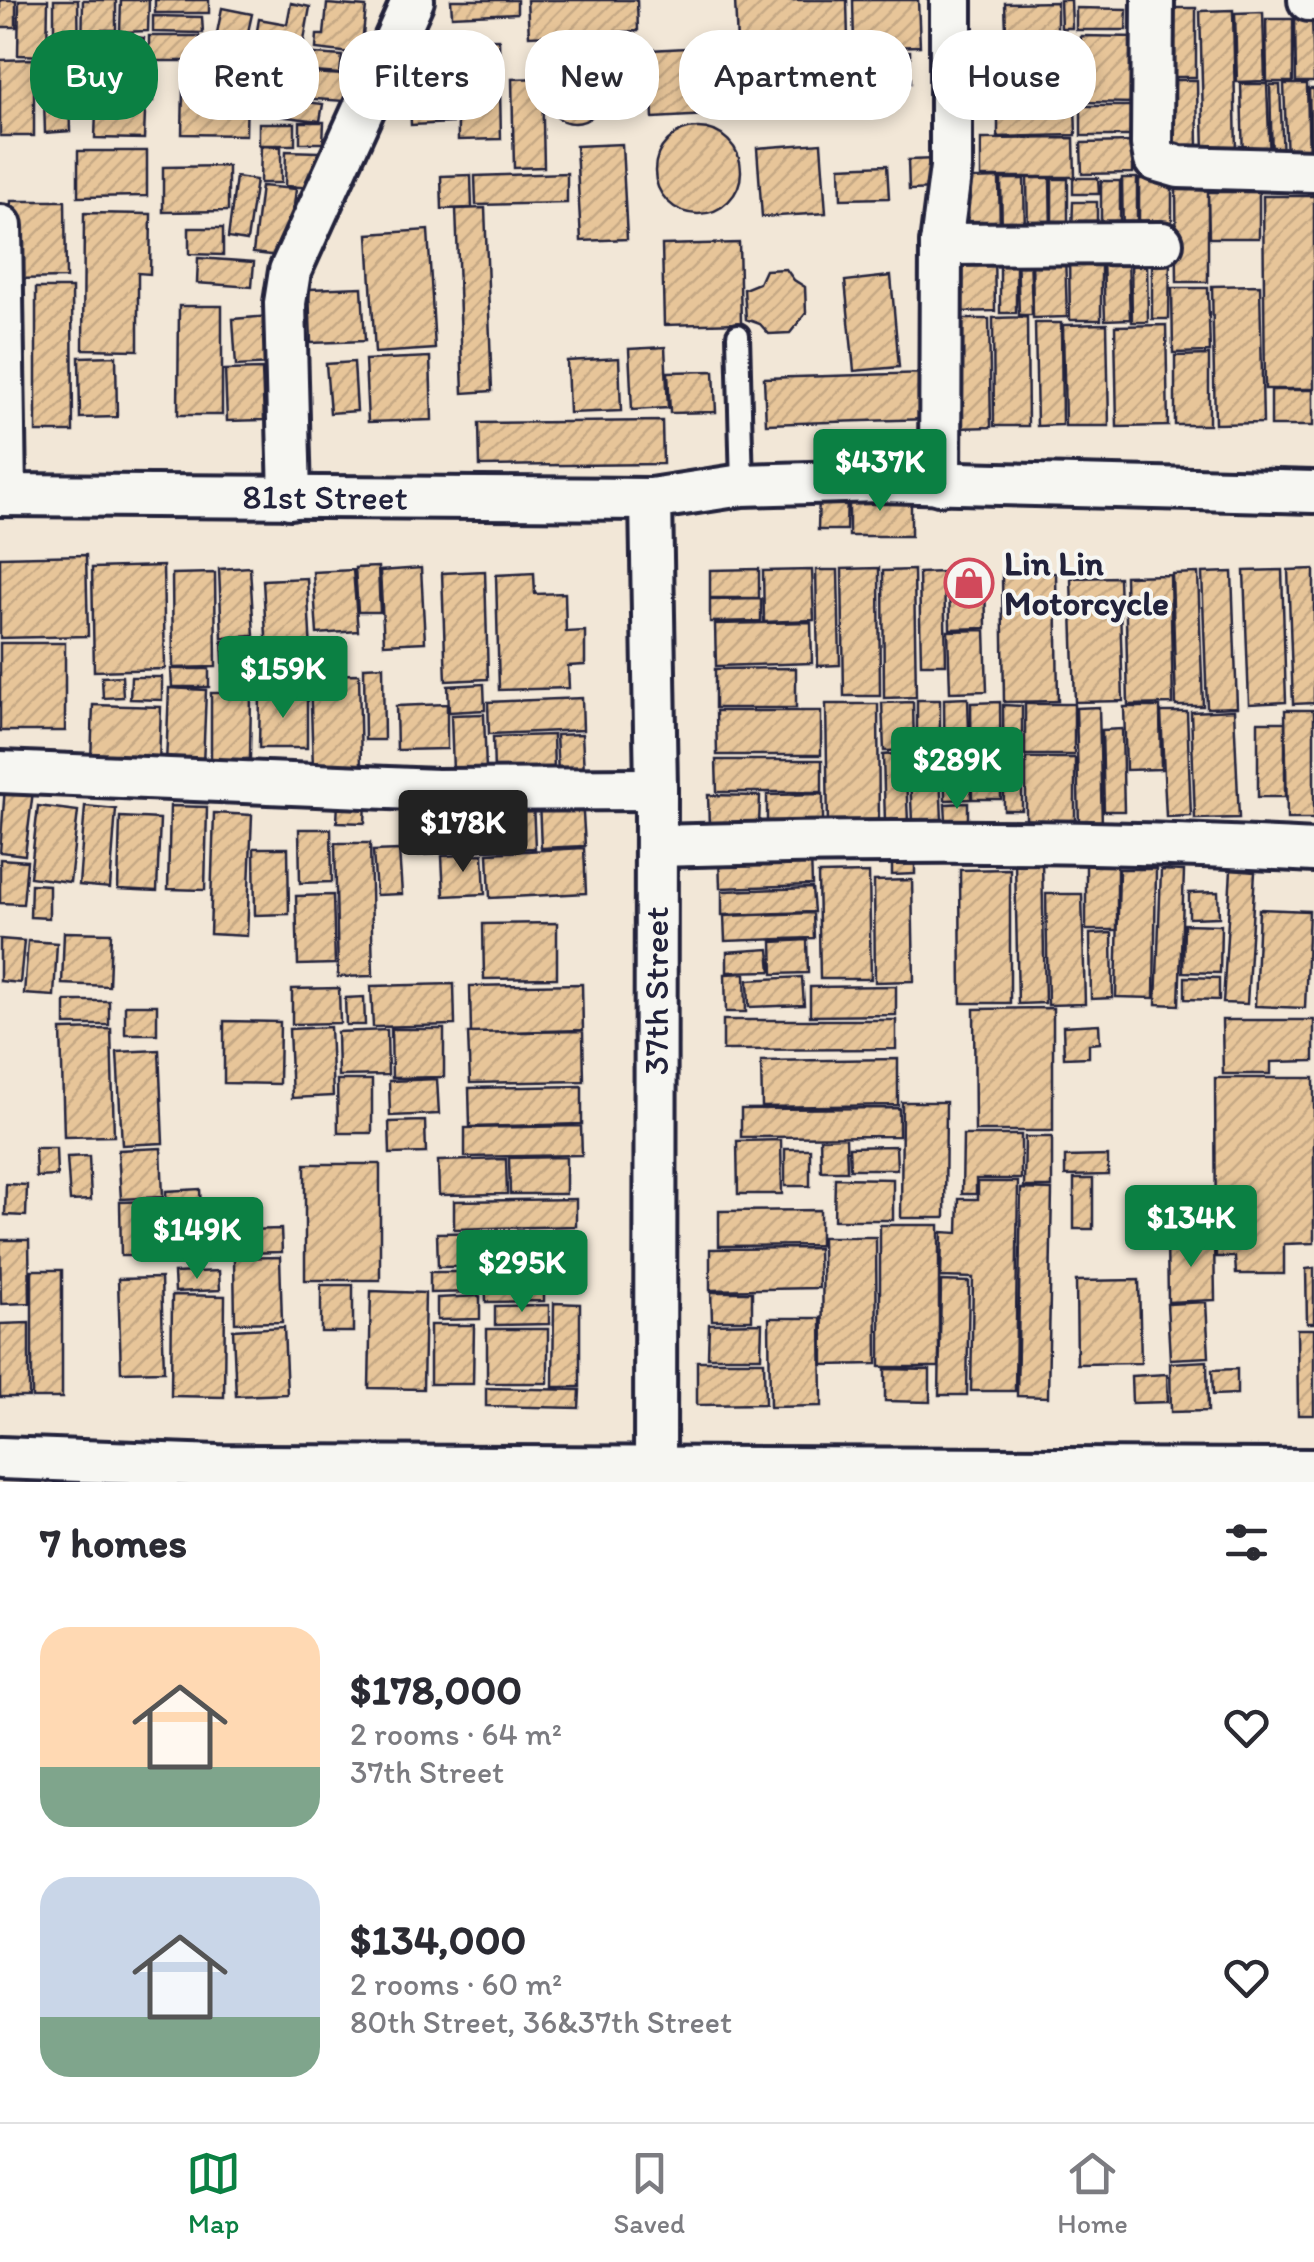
<!DOCTYPE html>
<html lang="en">
<head>
<meta charset="utf-8">
<style>
  :root { --surface:#fff; --page:#f2f2f3; --text:#2b2b33; --muted:#7c7c81; --line:#e1e1e2; --accent:#0b8043 }
  body { margin:0; font-family:Itim,sans-serif; background:var(--page); color:var(--text); height:100vh; display:flex; flex-direction:column; font-size:38px; white-space:nowrap }
  * { box-sizing:border-box; margin:0 }
  p { font-size:32px; color:var(--muted) }
  .icon { flex:none; width:55px; height:55px; fill:none; stroke:currentColor; stroke-width:2; stroke-linecap:round; stroke-linejoin:round }
  .map { position:relative; height:1482px; overflow:hidden }
  .details { display:flex; flex-direction:column; background:var(--surface); flex:1 }
  .details>* { flex:none }
  .hud { position:absolute; left:30px; top:30px; width:1255px; height:90px; display:flex; gap:20px }
  .price { position:absolute; translate:-50% -85px; padding:0 22px; border-radius:10px; background:var(--accent); color:#fff; font-size:32px; line-height:65px; filter:drop-shadow(0 2px 5px #0008) }
  .price::after { content:''; position:absolute; left:50%; top:60px; width:30px; height:22px; margin-left:-15px; background:inherit; clip-path:polygon(0 0,100% 0,50% 100%) }
  .price.on { background:#222; color:#fff }
  ul { padding:0; list-style:none }
  li { display:flex; align-items:center; gap:30px; height:250px; padding:0 40px }
  li span { display:grid; place-items:center; flex:none; width:280px; height:200px; border-radius:30px; color:#555 }
  li>.icon { margin-inline-start:auto }
  span .icon { width:120px; height:120px; fill:#fffc; stroke-width:1 }
  li b { font-size:42px }
  h2 { display:flex; justify-content:space-between; align-items:center; height:120px; padding:0 40px; font-size:42px }
  .tag { padding:0 35px; border-radius:40px; background:var(--surface); box-shadow:0 5px 15px #0003; font-size:35px; line-height:90px }
  .tag.on { background:var(--accent); color:#fff }
  .tabs { display:flex; justify-content:space-around; align-items:center; height:140px; border-top:2px solid var(--line); background:var(--surface); font-size:28px; color:var(--muted) }
  .tabs a { display:grid; justify-items:center; gap:5px }
  .tabs .on { color:var(--accent) }
  .map>svg:first-child { display:block }
</style>
</head>
<body>
<div class="map">
<svg width="1314" height="1482" viewBox="0 0 1314 1482">
  <defs>
    <pattern id="building-hatch" width="6" height="6" patternUnits="userSpaceOnUse" patternTransform="scale(2.5)"><rect width="6" height="6" fill="#e7c599"/><path d="M-1 1l2-2M0 6l6-6M5 7l2-2" fill="none" stroke="#c6a985"/></pattern>
  </defs>
  <rect width="100%" height="100%" fill="#f2e7d7"/>
  <filter id="ink" filterUnits="userSpaceOnUse"><feTurbulence type="fractalNoise" baseFrequency=".01" numOctaves="2"/><feDisplacementMap in="SourceGraphic" scale="20" xChannelSelector="R" yChannelSelector="G"/><feConvolveMatrix kernelMatrix="1 2 1 2 8 2 1 2 1" color-interpolation-filters="sRGB"/></filter>
  <g filter="url(#ink)">
    <path fill="url(#building-hatch)" stroke="#22223b" stroke-width="2.5" d="M0,0h16v27h-16z
      M19,0h29l-1,56 -29,-1z
      M54,0h24l1,57h-25z
      M83,0h33v30h-14v24h-20z
      M121,0h28l-1,31 -28,1z
      M155,0h54v13h-54z
      M451,0h66v13l-65,3z
      M527,0h110l1,31 -109,5z
      M735,0h112l1,41 -111,3z
      M853,0h65l2,46 -66,2z
      M1060,0h11l1,28h-11z
      M1057,2v28l-51,1 -1,-28z
      M291,3l19,4 -7,39 -8,-1 -3,16 -39,-7 6,-35 28,5z
      M327,4l39,3 -5,47 -45,-5 1,-14h7z
      M222,8l30,6 -10,45 -29,-6z
      M1076,8l51,1 -1,21h-50z
      M1164,8h32v69h-33z
      M1233,10l3,142h-32l-4,-141z
      M1263,12l2,69 -28,1 -2,-69z
      M153,16l49,1 1,16 -50,-1z
      M1312,16l2,66h-18l-1,-65z
      M1266,19h27v63h-26z
      M105,33l39,5 -3,25 -39,-4z
      M149,36h50v25h-50z
      M1081,36l57,1 -1,66 -57,-1z
      M499,39l2,100 -43,1 -1,-100z
      M1005,39h66v28l-66,1z
      M724,46l4,68 -75,4 -3,-68z
      M910,51l1,32h-23l-1,-31z
      M301,53l41,3 -2,18 -40,-3z
      M34,59v77h-34v-76z
      M211,61l36,3 -1,21 -37,-3z
      M68,62l2,69 -25,2 -2,-70z
      M448,65l1,13 -25,1 -1,-13z
      M546 95a28 28 0 1 1 56 0a28 28 0 1 1-56 0Z
      M258,70l87,5 -1,26 -88,-6z
      M1075,70v33l-71,1 -1,-33z
      M153,78v23l-59,2 -1,-23z
      M542,78l2,89 -30,1 -2,-89z
      M448,80l1,17 -32,1 -1,-17z
      M1165,80h32l1,70 -31,1z
      M1241,84h26l3,78 -27,1z
      M1284,84h23l2,75 -22,1z
      M1270,85h10l3,75h-11z
      M183,89l64,1 -1,45 -64,-1z
      M1309,89h5v66h-3z
      M263,97l60,7 -3,17 -59,-7z
      M451,99l1,24 -41,2 -1,-24z
      M1075,106l1,29 -78,2v-29z
      M1081,106h55v30h-55z
      M96,111l49,1 -1,27 -49,-1z
      M300,122h24l-1,21h-23z
      M259,123h36v22h-36z
      M655 171a43 43 0 1 1 86 0a43 43 0 1 1-86 0Z
      M1074,138l1,39h-94v-38z
      M1133,142v31l-51,1 -1,-31z
      M821,143l5,70 -64,4 -5,-69z
      M622,144l5,95 -46,2 -5,-95z
      M261,146l20,1v36h-21z
      M78,151h69v45l-69,1z
      M286,151l32,1 -2,36 -31,-2z
      M936,159l1,30 -28,1 -1,-30z
      M887,165l2,33 -48,1 -1,-32z
      M228,166v45l-65,1v-45z
      M567,173v30l-91,2 -1,-29z
      M471,175l1,33 -30,1 -1,-33z
      M236,177l20,3 -9,61 -19,-3z
      M999,178l1,55h-31l-2,-54z
      M1027,178h23l1,56h-23z
      M1073,178h25l1,16h-26z
      M1122,178h15v61l-14,1z
      M1172,178v61l-33,1v-61z
      M1001,179h23l1,57h-23z
      M1052,179h16v58h-16z
      M1101,181h19v54h-19z
      M261,186l35,3 -8,68 -35,-4z
      M1176,190h32v92h-31z
      M1208,192h51v46h-50z
      M1263,196h51v193h-49z
      M11,201h54l1,77 -54,1z
      M1073,202h24v30h-25z
      M485,208l7,183 -29,2 -7,-184z
      M84,213l67,1 -1,60 -12,-1v77l-55,-1z
      M189,228h34v27l-34,-1z
      M428,230l7,119 -60,4 -7,-119z
      M739,243l2,80 -77,2 -2,-80z
      M994,249l1,62 -37,1 -2,-62z
      M1000,251h16v62h-16z
      M1017,252h13l2,63h-13z
      M1065,253l2,64 -34,1 -1,-64z
      M1170,256l-1,63h-17v-62z
      M1147,257l1,65h-16l-1,-64z
      M198,258l56,4 -2,25 -55,-4z
      M1069,258h32v62h-31z
      M1128,258l2,61 -25,1 -2,-61z
      M786,269l8,11 11,7 1,26 -16,20 -21,1 -9,-10 -14,-5 -2,-30 15,-6 6,-13z
      M891,276l8,91 -45,4 -9,-90z
      M1260,285l3,138 -48,1 -3,-138z
      M362,287l3,54 -54,2 -2,-54z
      M36,288h36l1,144h-37z
      M1172,288h36l2,64 -37,1z
      M179,306h43v109h-44z
      M269,316l3,48 -36,2 -3,-47z
      M1027,317l1,109h-34l-1,-108z
      M956,319h33l2,108 -34,1z
      M1035,323h26l1,102 -25,1z
      M1107,324l2,102h-44l-2,-101z
      M1166,325l2,101 -51,1 -2,-101z
      M665,347l3,61 -36,2 -3,-61z
      M1209,355v70h-34v-69z
      M116,356l1,61 -37,1 -1,-61z
      M430,357l2,63 -64,2 -3,-62z
      M619,358l2,53 -52,2 -2,-52z
      M354,362l3,49 -27,2 -4,-49z
      M262,369l2,51 -37,1 -2,-51z
      M714,371l2,41 -46,1 -2,-41z
      M927,373l1,46 -162,5 -2,-46z
      M1271,390h42v36h-42z
      M662,421l1,43 -183,2 -1,-43z
      M849,491h62v45h-62z
      M819,494l28,1 -1,35h-28z
      M86,555l2,81 -88,2v-81z
      M163,566l2,103 -71,2 -2,-103z
      M250,567l4,69 -32,2 -3,-69z
      M378,567l2,45h-22l-3,-44z
      M421,568l4,74 -41,2 -4,-73z
      M879,568l1,128h-36l-2,-127z
      M759,569v29h-49v-28z
      M1314,569v134l-21,1 -5,-134z
      M353,570l5,61 -41,3 -4,-62z
      M812,570l2,50 -50,2 -1,-51z
      M816,570h22l2,95 -22,1z
      M914,570l2,127 -32,1 -1,-127z
      M1282,570l4,132 -37,2 -5,-133z
      M485,571l3,108 -42,2 -4,-108z
      M944,572l2,92h-25l-2,-91z
      M1232,572l5,135 -30,1 -5,-135z
      M215,573l1,94 -43,1 -1,-94z
      M534,573l1,21 30,-1 1,39 19,-1v34l-17,1 1,22 -70,2 -3,-115z
      M985,573l1,55 -36,1 -1,-55z
      M1056,573l2,128 -54,1 -2,-128z
      M1198,573l5,133h-27l-4,-132z
      M1170,575l3,129 -45,1 -3,-129z
      M1119,577l4,124 -48,1 -4,-124z
      M307,578l4,74 -44,3 -4,-75z
      M761,599v22l-51,1v-22z
      M811,622l1,41 -96,3 -1,-42z
      M985,630l2,61 -37,1 -2,-61z
      M253,639l2,40 -31,2 -2,-40z
      M0,643h65v88h-65z
      M383,666l1,74h-19l-1,-73z
      M796,668v40h-81v-39z
      M171,669h38v18h-37z
      M359,674l2,93 -48,1 -3,-93z
      M122,676l1,21 -20,1 -1,-21z
      M131,677h31v23l-32,-1z
      M484,684l1,26 -36,2 -1,-26z
      M169,688l37,2 -3,76 -37,-1z
      M211,693h40l-1,66h-39z
      M260,694l47,1v53h-48z
      M582,698l1,32 -94,4 -1,-32z
      M968,698l3,101 -26,1 -1,-101z
      M917,700h23v47h-23z
      M913,702l1,48 -30,1 -2,-48z
      M1000,702l1,97h-29l-1,-96z
      M447,704v45l-50,1 -1,-44z
      M826,704h52l1,123h-51z
      M1025,704h49v51h-49z
      M93,705l68,2 -2,57 -68,-2z
      M1003,705l19,1v104h-18z
      M1099,707l3,118 -23,1 -3,-118z
      M1124,707h36l1,62 -35,1z
      M1234,710l5,108 -44,1 -4,-107z
      M1285,710h29v109h-27z
      M716,711h105v44h-104z
      M1161,712h26l4,104 -25,1z
      M484,714l2,57 -33,1 -2,-57z
      M1258,722h27v75h-27z
      M1122,729l2,82h-20l-2,-81z
      M582,734l2,38 -26,1 -2,-38z
      M553,735l1,36 -60,3 -1,-37z
      M939,751l3,69 -30,2 -3,-70z
      M905,753l3,69h-23l-2,-67z
      M1026,758h49v65h-49z
      M716,760h106v32h-105z
      M5,787l28,4 -8,64 -25,-3z
      M823,794v30l-56,2v-31z
      M708,795l52,1 -1,31h-50z
      M582,798l3,48 -44,2 -2,-47z
      M338,802h28l-1,21 -28,-1z
      M533,802l2,46 -51,2 -2,-46z
      M479,803l2,47 -41,2 -3,-47z
      M968,803v17h-22l-1,-16z
      M38,806l40,5 -8,71 -40,-5z
      M85,806l31,3 -6,79 -31,-3z
      M170,806l37,1 -2,83 -37,-1z
      M431,812l2,42 -26,2 -2,-43z
      M214,813l38,2 -5,121 -37,-2z
      M120,817l40,2 -3,72 -39,-2z
      M299,829h32l1,53 -32,1z
      M335,843h35l3,133 -35,1z
      M254,848h34l1,66 -34,1z
      M584,848l2,45 -96,5 -2,-45z
      M399,850l3,44 -26,1 -3,-44z
      M483,854l2,40 -41,2 -2,-40z
      M811,854l1,31 -92,3 -1,-31z
      M892,857h23v17l-23,1z
      M0,859l27,2 -4,43 -23,-1z
      M1086,859h31v71h-31z
      M1015,861h27l3,142 -27,1z
      M1010,869v134h-49l-1,-133z
      M1119,869h37l-2,129 -38,-1z
      M1161,870l23,1 -5,134 -23,-1z
      M1231,870l24,2 -8,132 -24,-1z
      M869,873l2,106h-51l-2,-105z
      M912,880l2,101 -39,1 -1,-101z
      M31,884l18,1v33l-19,-1z
      M812,888l2,24 -92,3v-24z
      M1218,892l1,25 -30,1v-25z
      M1046,894h36l3,110 -37,1z
      M333,895l2,69 -37,1 -2,-69z
      M1259,909l50,2 -4,97 -50,-2z
      M813,913l1,25 -89,3 -1,-25z
      M557,923v55l-73,1 -1,-55z
      M1184,924l37,1 -1,48 -37,-1z
      M64,932l47,1 -2,53 -47,-2z
      M1112,933l1,65 -22,1 -1,-65z
      M0,939l24,2 -4,42 -20,-2z
      M807,940l1,33 -35,1 -1,-32z
      M28,941l29,2 -3,53 -30,-2z
      M769,949l2,22 -44,1v-20z
      M745,973l1,39h-20l-1,-38z
      M802,977l2,28 -55,2 -1,-27z
      M1185,977l34,1v22l-34,-1z
      M454,984l1,41 -82,2 -2,-41z
      M582,984l1,46 -112,3 -1,-47z
      M896,986v29l-86,1v-29z
      M339,988l1,35 -48,1v-35z
      M364,997l1,28h-19l-1,-27z
      M65,1001h44v24h-44z
      M125,1005h32v29h-32z
      M1053,1008v123h-78l-1,-122z
      M723,1020h173v29l-173,1z
      M1222,1020h92v41l-43,1v12h-48z
      M224,1021l56,1 -1,62 -55,-1z
      M1099,1024l1,19 -11,1v13l-25,1 -1,-32z
      M330,1027l3,69 -41,2 -3,-69z
      M111,1029l3,107 -50,1 -3,-107z
      M391,1029h53v48l-52,1z
      M387,1030l1,45 -50,1 -1,-44z
      M583,1031l1,50 -114,2 -2,-50z
      M159,1050l4,93 -41,2 -5,-93z
      M898,1059v46l-136,2 -1,-46z
      M1215,1078h99v165l-30,1v30h-48l-1,-17h-19z
      M437,1079l2,35 -49,2 -1,-35z
      M337,1080h35v53h-34z
      M582,1086v38l-112,3 -1,-39z
      M902,1102h44l-1,116h-44z
      M899,1108v28l-158,1v-28z
      M425,1121l1,32 -36,1 -1,-32z
      M581,1126l1,29 -117,2v-29z
      M963,1135h58v44h-45v15h-14z
      M846,1137l1,34h-26l-1,-33z
      M1025,1137h27v50h-28z
      M781,1140l1,54h-44l-1,-53z
      M896,1146l1,23h-47l-1,-22z
      M35,1148h21l1,28 -21,1z
      M161,1148l2,49 -42,2 -3,-49z
      M785,1149h25v37h-25z
      M89,1156l2,44 -21,1 -3,-44z
      M1108,1156v19l-43,1v-19z
      M566,1157v37h-56l-1,-36z
      M506,1159l1,35 -68,1 -1,-34z
      M305,1164h75v116h-75z
      M835,1178l58,1v41h-59z
      M1074,1179h19v50h-19z
      M978,1182h40l-3,209h-44l2,-113 -32,-1 1,-45 16,1 1,-34h19z
      M6,1184l21,1 -1,31 -21,-1z
      M200,1189l3,67 -35,1 -2,-66z
      M1021,1189l31,1 -4,207 -31,-1z
      M576,1199v27l-122,3v-28z
      M155,1201l1,55h-35l-1,-54z
      M820,1210v35l-101,1v-35z
      M880,1225h59v142h-59z
      M281,1229l1,23 -44,1v-23z
      M578,1231v34l-140,2 -1,-34z
      M822,1237h54l1,127 -54,1z
      M1167,1238h47l1,62 -47,2z
      M0,1240h29l1,63 -29,1z
      M818,1248l1,40 -109,2v-41z
      M280,1257l2,65 -47,1 -1,-65z
      M1314,1268v55h-7l-1,-54z
      M32,1270h30v128h-30z
      M219,1271l1,19 -45,2 -1,-19z
      M544,1271v30l-58,1 -1,-30z
      M430,1272h47l1,20 -48,1z
      M161,1278l3,93 -43,1 -3,-93z
      M1139,1280l2,83 -64,1 -1,-83z
      M941,1281l28,1 -2,113h-28z
      M321,1285h32v47h-32z
      M371,1291l54,2 -2,96 -54,-1z
      M711,1292h41v28h-40z
      M172,1295l53,1 -1,101 -53,-1z
      M480,1296v23l-43,1v-22z
      M1206,1302l3,55 -39,2 -3,-55z
      M554,1303l26,1v83h-27z
      M549,1305v19l-54,1v-19z
      M769,1318h52l1,88 -52,1z
      M29,1323v74h-29v-73z
      M762,1323l-1,34h-53l1,-33z
      M430,1325h44l-1,59h-43z
      M284,1327l3,67 -51,2 -3,-66z
      M487,1329h61v54h-61z
      M1297,1329h17v86h-16z
      M697,1361h67l1,43 -68,1z
      M1207,1361l1,50 -37,1 -1,-49z
      M885,1369l45,1v32l-45,-1z
      M1237,1369v25l-24,1 -1,-25z
      M1167,1374l1,28 -36,1 -1,-27z
      M486,1388l94,2 -1,18 -93,-2z"/>
    <g fill="none" stroke-linecap="round" stroke-linejoin="round">
      <g stroke="#22223b" stroke-width="28">
        <path id="lane" d="M738,335l4,150"/>
      </g>
      <g stroke="#22223b" stroke-width="48">
        <g id="street">
          <path d="M1153,0l-1,144 3,16 24,7 135,4"/>
          <path d="M1309,0h5"/>
          <path d="M1,226l4,269"/>
          <path d="M941,244l221,-1"/>
          <path d="M940,484l1,-240 10,-77v-167"/>
          <path id="s1" d="M0,495l651,4 91,-14 136,-4 436,11"/>
          <path d="M290,498l-5,-195 5,-32 123,-271"/>
          <path d="M651,499l5,290 -1,693"/>
          <path d="M0,772l437,18 219,-1"/>
          <path d="M656,846c219,-6 439,-7 658,5"/>
          <path d="M0,1458l218,8 1096,4"/>
        </g>
      </g>
      <use href="#lane" stroke="#f6f6f2" stroke-width="20"/>
      <use href="#street" stroke="#f6f6f2" stroke-width="40"/>
    </g>
  </g>
  <defs>
    <g id="shop-ring" transform="scale(2.5)"><circle r="9.5" fill="#f6f6f2" stroke="#d1495b" stroke-width="1.5"/><path d="M-5-2.5h2.3a2.7 3.5 0 0 1 5.4 0H5L5.5 6h-11ZM-1.5-2.5h3a1.5 2.3 0 0 0-3 0Z" fill="#d1495b"/></g>
  </defs>
  <g fill-rule="evenodd">
    <use href="#shop-ring" x="969" y="583"/>
  </g>
  <g text-anchor="middle" stroke-width="8" stroke-linejoin="round" paint-order="stroke">
    <g font-size="35" fill="#22223b" stroke="#f6f6f2">
      <text dy="12" stroke="none"><textPath href="#s1" startOffset="325">81st Street</textPath></text>
      <text transform="translate(656 991) rotate(-90)" y="12">37th Street</text>
    </g>
    <g font-size="35" font-weight="bold" fill="#22223b" stroke="#f6f6f2" text-anchor="start">
      <text x="1004" y="575">Lin Lin<tspan x="1004" dy="40">Motorcycle</tspan></text>
    </g>
  </g>
</svg>
<b class="price" style="left:880px;top:514px">$437K</b>
<b class="price" style="left:283px;top:721px">$159K</b>
<b class="price" style="left:957px;top:812px">$289K</b>
<b class="price on" style="left:463px;top:875px">$178K</b>
<b class="price" style="left:1191px;top:1270px">$134K</b>
<b class="price" style="left:197px;top:1282px">$149K</b>
<b class="price" style="left:522px;top:1315px">$295K</b>
<div class="hud">
<a class="tag on">Buy</a>
<a class="tag">Rent</a>
<a class="tag">Filters</a>
<a class="tag">New</a>
<a class="tag">Apartment</a>
<a class="tag">House</a>
</div>
</div>
<section class="details">
<h2>7 homes<svg class="icon" aria-label="filters" viewBox="0 0 24 24"><path d="M4 7h16M4 17h16"/><circle cx="9" cy="7" r="2"/><circle cx="15" cy="17" r="2"/></svg></h2>
<ul>
<li><span style="background:linear-gradient(#ffd9b3 70%,#7fa58c 0)"><svg class="icon" aria-label="home" viewBox="0 0 24 24"><path d="M3 11l9-7 9 7M6 9v11h12V9"/></svg></span><div><b>$178,000</b><p>2 rooms · 64 m²</p><p>37th Street</p></div><svg class="icon" aria-label="heart" viewBox="0 0 24 24"><path d="M12 20l-8-8c-3-5 5-10 8-4 3-6 11-1 8 4z"/></svg></li>
<li><span style="background:linear-gradient(#c9d6e8 70%,#7fa58c 0)"><svg class="icon" aria-label="home" viewBox="0 0 24 24"><path d="M3 11l9-7 9 7M6 9v11h12V9"/></svg></span><div><b>$134,000</b><p>2 rooms · 60 m²</p><p>80th Street, 36&amp;37th Street</p></div><svg class="icon" aria-label="heart" viewBox="0 0 24 24"><path d="M12 20l-8-8c-3-5 5-10 8-4 3-6 11-1 8 4z"/></svg></li>
</ul>
</section>
<nav class="tabs">
<a class="on"><svg class="icon" aria-label="map" viewBox="0 0 24 24"><path d="M3 6l6-2 6 2 6-2v14l-6 2-6-2-6 2zM9 4v14M15 6v14"/></svg>Map</a>
<a><svg class="icon" aria-label="saved" viewBox="0 0 24 24"><path d="M7 4h10v16l-5-4-5 4z"/></svg>Saved</a>
<a><svg class="icon" aria-label="home" viewBox="0 0 24 24"><path d="M3 11l9-7 9 7M6 9v11h12V9"/></svg>Home</a>
</nav>
</body>
</html>
